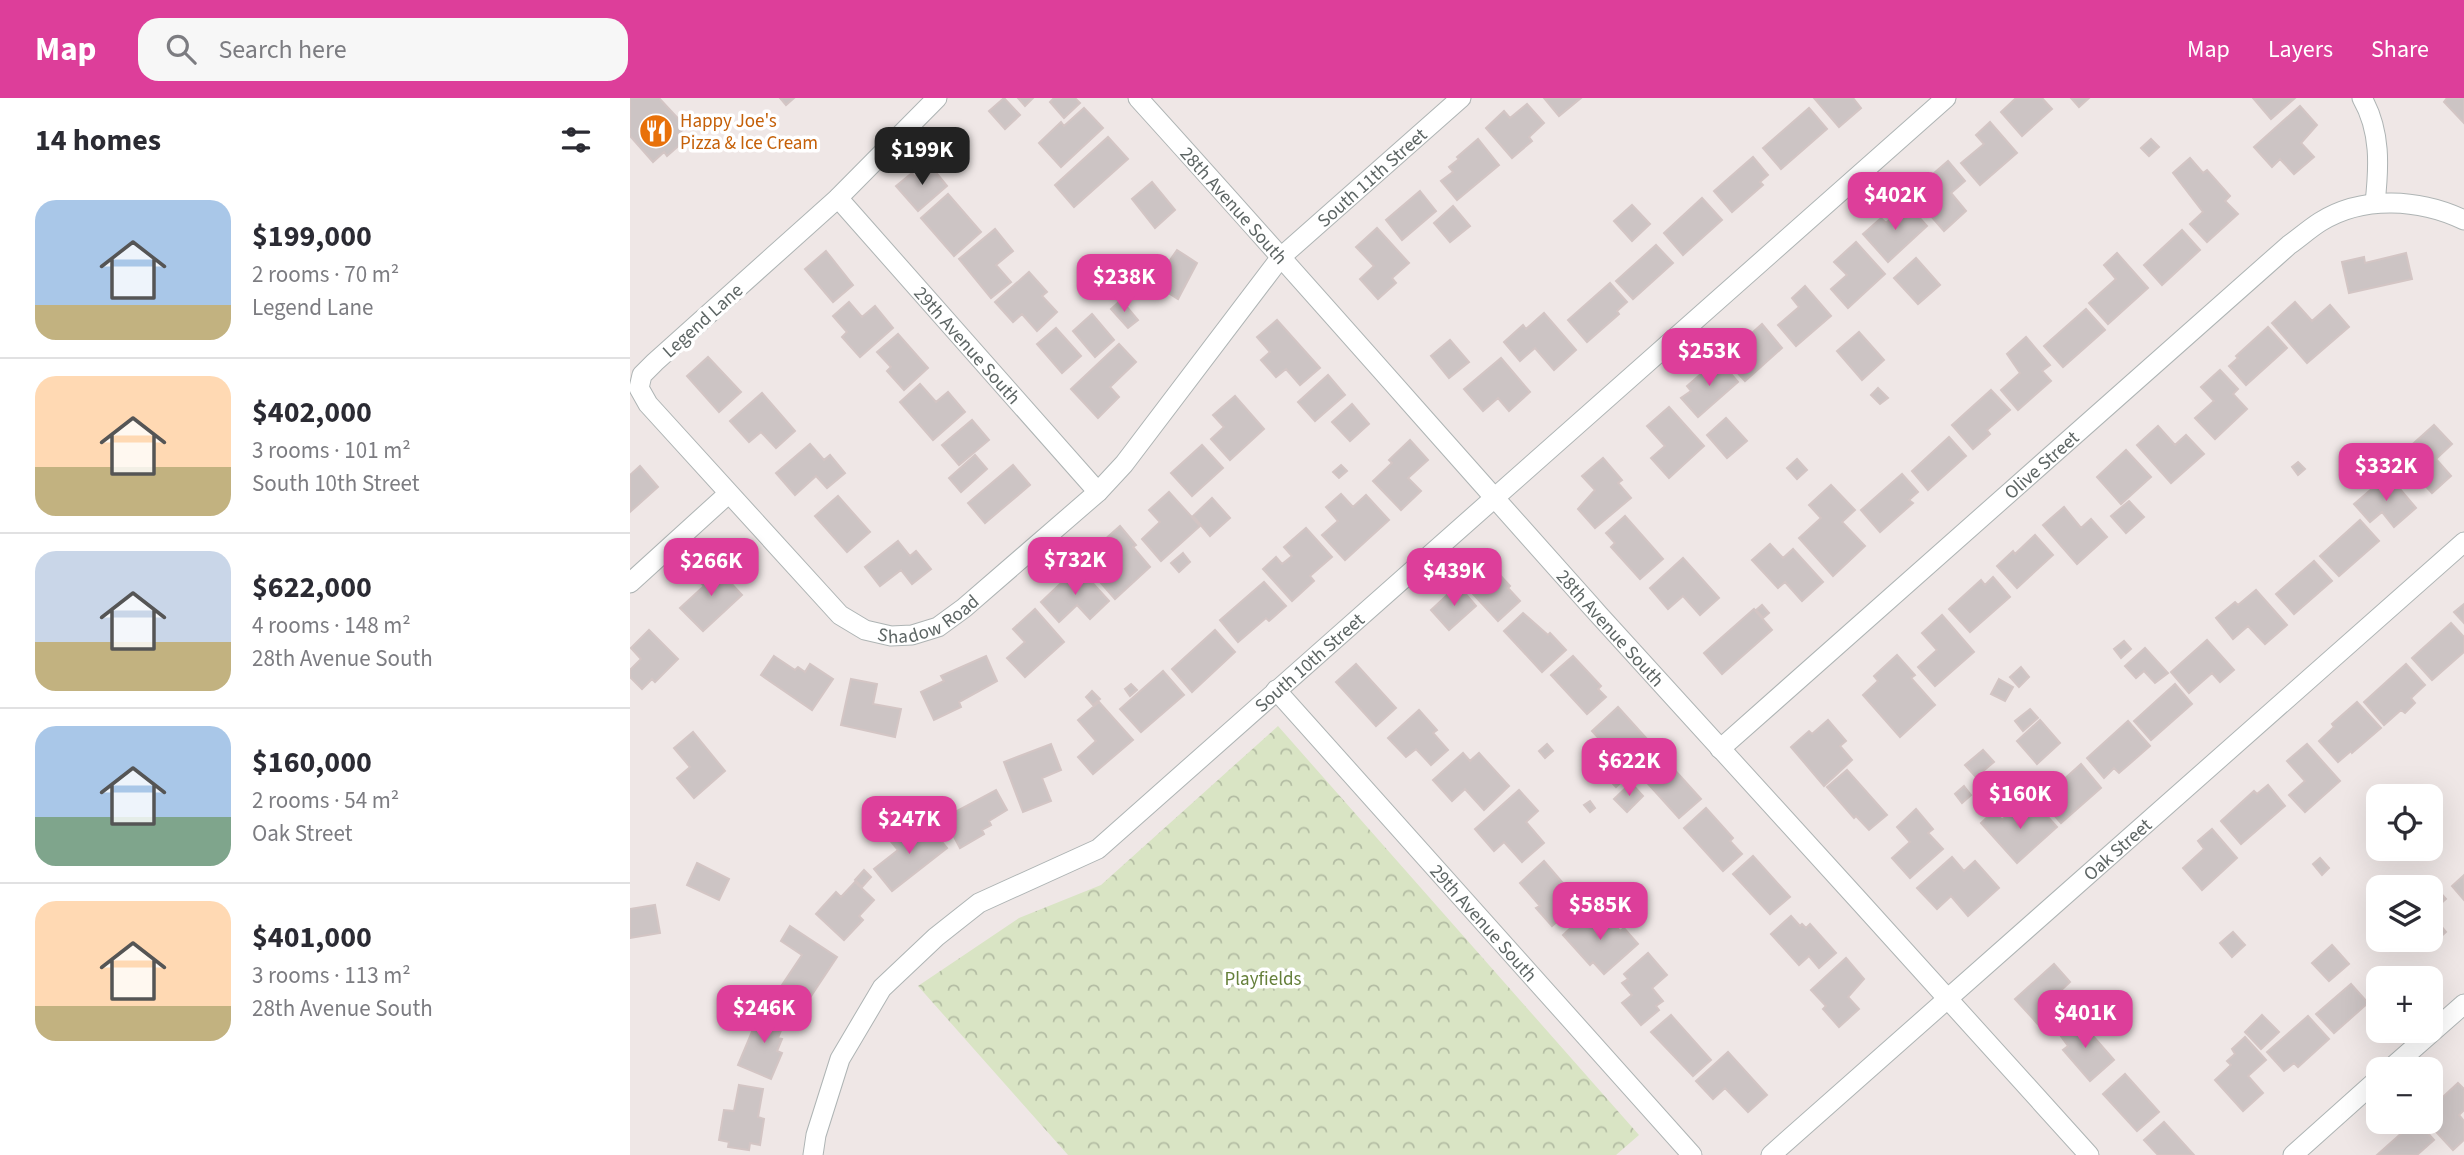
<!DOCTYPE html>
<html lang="en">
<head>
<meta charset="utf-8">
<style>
  :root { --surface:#fff; --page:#f7f7f7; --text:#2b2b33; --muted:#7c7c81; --line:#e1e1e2; --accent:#dd3e9a }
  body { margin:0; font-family:"Source Sans 3",sans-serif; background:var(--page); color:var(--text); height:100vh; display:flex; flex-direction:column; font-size:26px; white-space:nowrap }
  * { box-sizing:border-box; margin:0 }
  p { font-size:23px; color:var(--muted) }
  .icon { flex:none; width:38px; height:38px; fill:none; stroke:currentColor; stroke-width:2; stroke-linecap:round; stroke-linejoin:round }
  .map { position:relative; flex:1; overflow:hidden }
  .panel { display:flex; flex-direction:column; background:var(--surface); width:630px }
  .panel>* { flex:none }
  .controls { position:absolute; left:1736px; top:686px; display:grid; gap:14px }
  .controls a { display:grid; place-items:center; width:77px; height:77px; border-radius:14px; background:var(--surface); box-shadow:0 7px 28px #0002; font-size:35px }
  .price { position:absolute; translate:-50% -60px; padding:0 16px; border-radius:14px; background:var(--accent); color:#fff; font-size:23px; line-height:46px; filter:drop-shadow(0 2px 4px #0008) }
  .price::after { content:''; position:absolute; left:50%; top:42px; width:21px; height:16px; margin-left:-10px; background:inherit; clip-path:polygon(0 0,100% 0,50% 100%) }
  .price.selected { background:#222; color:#fff }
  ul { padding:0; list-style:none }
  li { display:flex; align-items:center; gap:21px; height:175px; padding:0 35px }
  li+li { border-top:2px solid var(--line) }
  li span { display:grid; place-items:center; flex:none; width:196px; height:140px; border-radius:21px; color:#555 }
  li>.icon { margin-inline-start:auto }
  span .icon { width:84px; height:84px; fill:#fffc; stroke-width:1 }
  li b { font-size:30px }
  h2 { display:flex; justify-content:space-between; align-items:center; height:84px; padding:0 35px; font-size:30px }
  header { display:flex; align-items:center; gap:42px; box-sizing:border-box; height:98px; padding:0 35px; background:var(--accent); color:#fff }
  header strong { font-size:33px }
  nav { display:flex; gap:38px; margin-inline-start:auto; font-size:24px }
  .search { width:490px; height:63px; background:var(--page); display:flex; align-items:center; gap:18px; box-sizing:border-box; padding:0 24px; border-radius:21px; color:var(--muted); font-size:26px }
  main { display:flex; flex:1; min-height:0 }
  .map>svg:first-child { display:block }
</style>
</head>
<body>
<header>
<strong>Map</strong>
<div class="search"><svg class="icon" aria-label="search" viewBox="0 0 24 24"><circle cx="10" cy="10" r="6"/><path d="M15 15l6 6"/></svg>Search here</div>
<nav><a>Map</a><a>Layers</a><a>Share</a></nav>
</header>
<main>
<section class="panel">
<h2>14 homes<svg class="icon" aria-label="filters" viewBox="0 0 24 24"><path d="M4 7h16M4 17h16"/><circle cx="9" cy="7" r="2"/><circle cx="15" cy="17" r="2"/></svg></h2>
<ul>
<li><span style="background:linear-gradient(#a9c7e8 75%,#c2b280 0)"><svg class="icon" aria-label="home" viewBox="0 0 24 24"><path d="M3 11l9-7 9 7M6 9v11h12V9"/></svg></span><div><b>$199,000</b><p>2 rooms · 70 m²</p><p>Legend Lane</p></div></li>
<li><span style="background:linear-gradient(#ffd9b3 65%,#c2b280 0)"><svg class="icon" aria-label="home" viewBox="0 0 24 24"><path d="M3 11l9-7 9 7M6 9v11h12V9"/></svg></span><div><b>$402,000</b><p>3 rooms · 101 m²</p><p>South 10th Street</p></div></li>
<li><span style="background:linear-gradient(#c9d6e8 65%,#c2b280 0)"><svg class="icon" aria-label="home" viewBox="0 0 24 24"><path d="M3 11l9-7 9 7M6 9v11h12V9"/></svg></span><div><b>$622,000</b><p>4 rooms · 148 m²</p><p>28th Avenue South</p></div></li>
<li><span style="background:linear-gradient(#a9c7e8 65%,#7fa58c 0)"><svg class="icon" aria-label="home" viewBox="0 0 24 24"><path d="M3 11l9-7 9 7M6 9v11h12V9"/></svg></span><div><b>$160,000</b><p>2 rooms · 54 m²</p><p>Oak Street</p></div></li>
<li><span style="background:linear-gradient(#ffd9b3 75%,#c2b280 0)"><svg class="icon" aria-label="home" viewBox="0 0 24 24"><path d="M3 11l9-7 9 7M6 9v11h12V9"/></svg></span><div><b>$401,000</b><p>3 rooms · 113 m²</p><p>28th Avenue South</p></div></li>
</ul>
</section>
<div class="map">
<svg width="1834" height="1057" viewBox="0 0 1834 1057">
  <defs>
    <pattern id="park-crowns" width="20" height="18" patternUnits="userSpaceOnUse" patternTransform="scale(1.75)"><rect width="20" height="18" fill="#d9e4c4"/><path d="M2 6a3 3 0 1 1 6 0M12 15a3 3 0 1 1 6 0" fill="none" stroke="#b3bca3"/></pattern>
  </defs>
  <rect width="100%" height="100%" fill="#efe7e6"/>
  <path fill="url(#park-crowns)" d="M648,628l361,409 -23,20h-548l-150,-169 101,-68 82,-33z"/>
  <path fill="#ccc4c4" stroke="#d3c5c4" stroke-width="2" d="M0,0h29l27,29 -9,8 6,7 -16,14 -3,-4 -11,10 -23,-26z
    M150,0h14l-8,7z
    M374,0l16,17 -15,14 -16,-18z
    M388,0h15l-8,8z
    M424,0h21l5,5 -16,15 -14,-16z
    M914,0h37l-22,18z
    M1184,0h39l8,10 -22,19z
    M1386,0h26l10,11 -30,27 -21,-24z
    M1441,0h18l-10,9z
    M1623,0h42l-24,21z
    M1817,0h17v25l-20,-21z
    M897,6l17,19 -15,14 3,4 -20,17 -26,-30 18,-17 6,7z
    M1670,8l17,19 -16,18 13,14 -20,17 -14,-15 -8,8 -18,-20z
    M454,10l19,20 -42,39 -22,-24 22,-21 3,4z
    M1179,10l18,21 -46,40 -18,-21z
    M1360,24l27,31 -37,32 -19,-22 23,-19 -8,-9z
    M478,39l20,22 -54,48 -19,-22z
    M848,41l21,26 -42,35 -16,-19 12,-9 -4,-5 10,-8 -2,-2z
    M1521,41l8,8 -10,9 -8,-8z
    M1123,59l15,18 -8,7 3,3 -31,27 -18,-21z
    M1560,60l13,15 4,-3 23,26 -5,5 13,13 -31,28 -17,-18 13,-12 -30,-39z
    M1318,63l17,20 -14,12 15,18 -22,20 -33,-38z
    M299,66l18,22 -29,25 -22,-25 16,-13 3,4z
    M522,84l23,28 -20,18 -23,-29z
    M790,93l16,20 -34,29 -16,-20z
    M318,96l33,38 -27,24 -33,-38z
    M1072,100l20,22 -39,35 -19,-22z
    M1277,106l20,22 -39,36 -25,-28 18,-16 5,5z
    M1002,107l18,19 -18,17 -18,-20z
    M823,108l17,20 -20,16 -16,-19z
    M747,130l32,35 -17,15 4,5 -18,16 -18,-20 14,-13 -18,-19z
    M365,131l18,22 -17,14 15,17 -20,16 -32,-39z
    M1552,132l18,20 -38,35 -18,-20z
    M1226,144l29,32 -37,34 -17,-19 16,-14 -13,-13z
    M1026,147l17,18 -40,36 -17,-18z
    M547,152l20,13 -19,36 -30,-19 12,-18 6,4z
    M196,153l27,34 -20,17 -28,-33z
    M1487,155l31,35 -40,36 -19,-21 27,-24 -12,-14z
    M1776,155l6,26 -63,14 -7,-31 22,-5 1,6z
    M1286,160l24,27 -22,19 -24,-26z
    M399,174l18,20 -5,4 15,16 -20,19 -15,-17 -9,8 -18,-20z
    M980,185l17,19 -10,9 2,3 -32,28 -19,-22z
    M1175,188l26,30 -35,30 -18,-21 21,-18 -7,-9z
    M491,202l17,20 -10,8 -17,-19z
    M219,204l13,15 13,-11 18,22 -33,29 -18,-20 5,-5 -14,-16z
    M1665,204l17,19 18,-16 19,22 -42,36 -35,-40z
    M1456,211l19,21 -42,37 -19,-21z
    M914,215l32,37 -22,20 -19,-22 -15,13 -16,-19 19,-17 3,4z
    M462,216l22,26 -19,17 -22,-26z
    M647,222l43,48 -20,17 -14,-16 -10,8 -15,-17 9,-8 -13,-15z
    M1132,226l20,24 -37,33 -21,-23z
    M1638,229l19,21 -41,37 -17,-19 9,-8 -2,-2z
    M426,230l25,28 -19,17 -25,-29z
    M1229,234l25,28 -22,20 -25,-29z
    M268,236l30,34 -24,22 -17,-19 4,-4 -14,-15z
    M1396,239l24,28 -8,6 9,10 -33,29 -17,-20 19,-17 -13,-19z
    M820,242l19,22 -20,16 -18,-22z
    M489,246l17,18 -26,25 9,10 -21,21 -27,-29z
    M78,259l33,35 -22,20 -32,-36z
    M871,260l29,34 -21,19 -11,-13 -15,13 -19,-22z
    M1088,261l20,23 -40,35 -17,-19 10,-7 -4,-5z
    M1590,272l18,19 -5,5 14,15 -32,30 -20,-21 19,-17 -13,-14z
    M698,277l17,20 -30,26 -17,-19z
    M290,286l16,18 12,-10 17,20 -32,28 -33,-38z
    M1248,290l10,10 -8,6 -9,-9z
    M1361,292l19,20 -23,20 3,4 -17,15 -21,-24z
    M132,295l33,38 -19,17 -15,-16 -12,10 -19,-21z
    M605,298l29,33 -34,31 -19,-21 13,-12 -11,-12z
    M722,306l17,20 -19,17 -18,-19z
    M1039,309l35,39 -35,32 -18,-20 14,-12 -18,-20z
    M1096,320l21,23 -20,17 -20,-23z
    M342,322l17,20 -30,25 -17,-20z
    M1804,327l18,19 -16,15 15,17 -19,17 -30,-33 16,-14 -4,-3z
    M1528,328l17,19 11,-10 18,19 -33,29 -34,-38z
    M1319,339l17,19 -38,34 -16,-19z
    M780,342l18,20 -20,18 13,13 -20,19 -28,-29 19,-18 -3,-3z
    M180,346l14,16 6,-5 15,18 -18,15 -11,-12 -21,19 -19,-22z
    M572,347l21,23 -31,28 -21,-23z
    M1496,352l25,27 -30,27 -24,-27z
    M345,357l12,14 -26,23 -12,-14z
    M973,360l19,22 -4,3 13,15 -36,30 -17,-19 17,-19 -13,-14z
    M1167,361l10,11 -10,9 -10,-11z
    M1668,364l7,7 -7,6 -6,-8z
    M383,367l17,20 -45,38 -17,-20z
    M711,367l6,6 -8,7 -6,-6z
    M10,368l18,21 -28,25v-37z
    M1272,376l16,18 -9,8 4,3 -33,29 -19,-22z
    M1758,377l28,33 -22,19 -12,-15 -12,10 -16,-18z
    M1201,387l24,25 -13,12 23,24 -32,30 -34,-38 22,-20 -12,-13z
    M539,394l31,34 -39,35 -19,-22 18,-17 -11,-12z
    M711,396l12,13 13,-12 23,25 -44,40 -23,-25 16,-14 -12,-14z
    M208,398l32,36 -23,20 -32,-36z
    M582,400l18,20 -20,18 -17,-20z
    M1499,403l15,16 -18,16 -15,-17z
    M1434,409l17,21 10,-9 16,18 -30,27 -34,-39z
    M995,418l38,43 -23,20 -29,-32 4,-4 -9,-10z
    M1730,422l19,21 -40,35 -19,-20z
    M490,428l16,19 -3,2 17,20 -35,32 -21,-24 22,-19 -13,-15z
    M676,430l26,29 -22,19 4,5 -22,20 -29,-32 13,-12 6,7 10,-8 -8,-9z
    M1405,437l18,20 -36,33 -20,-22 16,-15 2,3z
    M268,443l12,15 6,-5 15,18 -19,15 -11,-14 -21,16 -15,-19z
    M1140,446l13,14 10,-9 30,33 -21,19 -17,-19 -7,6 -26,-28z
    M553,455l7,9 -11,10 -8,-9z
    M1053,460l36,40 -19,17 -17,-19 -15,13 -18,-21z
    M857,463l23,25 -2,2 12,13 -22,20 -35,-38z
    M1684,463l18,20 -38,33 -18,-20z
    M83,466l29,31 -39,36 -23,-23 24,-22 -7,-7z
    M448,469l31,34 -19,18 -13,-14 -18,17 -18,-20z
    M1363,479l17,20 -40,35 -21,-23 32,-29 4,5z
    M634,484l22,24 -17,15 -3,-3 -28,24 -18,-22z
    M828,487l18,21 -27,24 -18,-20z
    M1626,492l31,35 -22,19 -17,-18 -15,13 -17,-21 19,-16 3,3z
    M1834,506v19l-10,-11z
    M1132,507l7,8 -6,5 -7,-8z
    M405,511l29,33 -39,35 -18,-19 18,-16 -12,-13z
    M1124,511l18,21 -50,44 -18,-21z
    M893,515l25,22 2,-2 16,17 -24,22 -38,-41z
    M1312,517l32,37 -39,34 -17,-19 19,-17 -15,-17z
    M1821,525l13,14v15l-32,28 -20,-22z
    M19,532l29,29 -23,23 -3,-3 -10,10 -12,-12v-7l11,-11 -10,-11z
    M585,532l20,22 -43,40 -20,-23z
    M1577,542l27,30 -14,12 -8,-9 -23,20 -18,-21z
    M1494,543l7,8 -10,9 -7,-9z
    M1515,550l23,25 -13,10 -11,-12 -8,7 -11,-12z
    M1267,557l18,20 -4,3 24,27 -35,32 -37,-42 15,-14 -4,-5z
    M144,558l21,14 3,-3 7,5 5,-8 23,15 -21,31 -51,-35z
    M356,558l11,25 -38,21 2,5 -27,13 -13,-28 23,-11 -3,-5z
    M943,558l28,30 -3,3 8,8 -19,17 -36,-39z
    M726,566l40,44 -20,18 -40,-44z
    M1776,566l19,21 -14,13 4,5 -10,10 -4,-3 -17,15 -20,-23z
    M1391,569l8,10 -10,10 -9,-10z
    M533,573l21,24 -43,37 -21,-23z
    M221,581l26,5 -4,20 28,5 -6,28 -54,-12z
    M1369,581l14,8 -8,14 -14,-7z
    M501,586l6,6 -7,6 -5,-7z
    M1545,586l17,20 -41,36 -17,-19z
    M462,593l8,8 -7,6 -7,-8z
    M469,604l34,38 -40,34 -15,-17 18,-16 -18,-21z
    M1727,604l24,26 -29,25 -1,-2 -13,11 -19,-21 15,-14 -2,-3z
    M988,609l38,42 -40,38 -17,-18 15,-14 -22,-24z
    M1400,611l8,9 -15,13 -8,-10z
    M789,612l18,20 -4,3 15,17 -17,15 -15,-16 -10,8 -18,-19z
    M1198,622l18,21 -6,5 12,14 -28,26 -33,-39 18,-16 3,3z
    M1410,622l20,23 -23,21 -20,-23z
    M1498,623l22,25 -31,27 -5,-5 -10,10 -17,-20z
    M63,634l32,39 -31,27 -17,-20 13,-11 -16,-19z
    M421,646l10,26 -19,8 9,23 -28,11 -19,-50z
    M917,646l6,7 -8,7 -6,-7z
    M1677,646l33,37 -35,31 -16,-17 16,-14 -18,-20z
    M1353,652l11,12 -18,15 -11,-12z
    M833,655l7,8 9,-8 30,33 -25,24 -19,-21 -13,12 -19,-21z
    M1032,662l8,9 2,-2 29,32 -22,19 -37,-41z
    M1451,666l20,24 -40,35 -20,-23z
    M1217,672l40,45 -18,15 -13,-14 -2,2 -27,-31z
    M1001,685l12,13 -16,16 -13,-13z
    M1638,687l17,21 -44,38 -20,-23 33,-30 3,3z
    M1334,688l7,9 -9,8 -7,-9z
    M366,692l11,20 -18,11 2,4 -9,5 2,4 -24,14 -16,-30z
    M889,692l19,21 -12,11 18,21 -22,19 -18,-20 -10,9 -19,-22z
    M960,703l5,7 -5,4 -6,-7z
    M1406,706l21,23 -40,36 -36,-40 13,-12 8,9 10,-9 7,8z
    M1076,710l27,30 -3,3 12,13 -19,17 -39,-43z
    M1286,711l17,20 -5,4 15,16 -33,29 -18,-20 18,-16 -13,-15z
    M275,727l10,14 15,-12 17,21 -55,43 -18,-22 24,-19 -10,-12z
    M1582,731l25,29 -35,32 -19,-22 21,-19 -6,-8z
    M1123,758l37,41 -20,17 -37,-40z
    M1322,759l12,14 11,-10 24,27 -31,28 -17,-20 -14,13 -20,-21z
    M1690,760l9,10 -7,7 -9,-11z
    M914,763l35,41 -27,24 -16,-18 4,-2 -20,-23z
    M67,765l32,16 -10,21 -32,-15z
    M234,772l7,7 -9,10 -7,-7z
    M1834,777v25l-12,-14z
    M1800,783l16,18 -15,13v-25h-7z
    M225,784l19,18 -15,16 4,4 -19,20 -28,-26 20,-22 5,5z
    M25,807l5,28 -30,5v-29z
    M959,813l12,14 4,-3 3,3 4,-3 8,9 4,-3 14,16 -34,30 -11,-12 -3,3 -27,-30z
    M1801,816l15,18 -19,17 -8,-9h12z
    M1161,818l9,10 2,-2 4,4 4,-4 26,29 -17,15 -10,-12 -10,9 -28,-31z
    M160,828l47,31 -36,54 -25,-17 26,-39 -21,-14z
    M1603,834l12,13 -13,12 -12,-14z
    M1702,847l17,19 -20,17 -17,-18z
    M1018,855l19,22 -15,13 11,13 -7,5 3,4 -18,15 -19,-22 10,-8 -10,-12 6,-4 -4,-5z
    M1216,860l18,21 -16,18 11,12 -20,18 -16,-18 3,-3 -15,-16z
    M1424,866l16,18 -16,15 15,16 -23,20 -31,-34z
    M1721,886l17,19 -34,30 -18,-19z
    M132,910l24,10 -8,20 4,1 -5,12 5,2 -11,26 -33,-14z
    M1041,917l40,45 -18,16 -42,-44z
    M1632,917l17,17 -18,17 -16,-17z
    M1678,918l21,23 -31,28 -4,-4 -10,8 -17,-19z
    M1448,921l36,41 -24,21 -27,-31 5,-4 -8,-11z
    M1615,939l21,23 -18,16 15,17 -20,18 -28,-31 16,-15 -4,-4 8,-7 -3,-5z
    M1098,954l39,43 -19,17 -23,-24 -12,11 -17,-18z
    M1495,976l34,38 -22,19 -34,-37z
    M1828,985l6,6v21l-5,5 5,6v19l-11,10 -26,-28h4v-14z
    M109,987l24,4 -5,28 6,2 -4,26 -10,-2 -1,7 -21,-3 1,-5 -10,-2 5,-30 10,1z
    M1534,1024l30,33h-36l-14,-15z
    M1784,1024h4l16,18 -17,15h-40z"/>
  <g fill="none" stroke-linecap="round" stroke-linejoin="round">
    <g stroke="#aeb4b4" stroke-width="21">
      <g id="street">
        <path id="s1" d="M307,0l-99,100 -183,164 -13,13 -3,13 9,16 192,211 25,15 26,6 21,-1 26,-8 26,-19 134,-116 26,-28 157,-207 180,-159"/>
        <path id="s2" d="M508,0c155,171 307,345 461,517 163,180 328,359 490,540"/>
        <path d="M1732,0c19,33 17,69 13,105"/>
        <path id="s3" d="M208,100l260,294"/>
        <path d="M0,485l98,-89"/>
        <path id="s4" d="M646,592l416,465"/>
        <path id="s5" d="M1090,651l569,-504c10,-7 20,-16 31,-23 43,-27 100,-23 144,-2"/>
        <path d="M1760,971l74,-65"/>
        <path id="s6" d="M183,1057l3,-20 24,-76 42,-71 54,-51 43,-34 119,-54 848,-751"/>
        <path id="s7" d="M1141,1057l693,-613"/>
        <path d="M1663,1057l85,-76"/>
      </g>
    </g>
    <use href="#street" stroke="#fff" stroke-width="19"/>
  </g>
  <defs>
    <g id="restaurant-disc" transform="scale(1.75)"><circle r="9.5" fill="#e8710a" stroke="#fff"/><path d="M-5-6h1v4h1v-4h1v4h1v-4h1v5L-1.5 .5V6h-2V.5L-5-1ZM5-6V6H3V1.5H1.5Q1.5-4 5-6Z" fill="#fff"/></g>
  </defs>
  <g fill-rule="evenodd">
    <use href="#restaurant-disc" x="26" y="33"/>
  </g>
  <g text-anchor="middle" stroke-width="7" stroke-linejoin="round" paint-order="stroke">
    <g font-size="19" fill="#c56008" stroke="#fff" text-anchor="start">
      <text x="50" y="29">Happy Joe's<tspan x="50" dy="22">Pizza &amp; Ice Cream</tspan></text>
    </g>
    <g font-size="19" fill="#5d6564" stroke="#fff">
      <text dy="7" stroke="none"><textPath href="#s1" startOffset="1454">South 11th Street</textPath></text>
      <text dy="7" stroke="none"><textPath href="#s2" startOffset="144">28th Avenue South</textPath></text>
      <text transform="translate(72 222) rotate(-42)" y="7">Legend Lane</text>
      <text dy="7" stroke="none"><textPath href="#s3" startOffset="196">29th Avenue South</textPath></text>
      <text dy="7" stroke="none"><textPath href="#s5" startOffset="429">Olive Street</textPath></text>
      <text dy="7" stroke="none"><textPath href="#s1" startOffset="819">Shadow Road</textPath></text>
      <text dy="7" stroke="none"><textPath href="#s2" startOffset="710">28th Avenue South</textPath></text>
      <text dy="7" stroke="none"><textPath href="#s6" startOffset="724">South 10th Street</textPath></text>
      <text dy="7" stroke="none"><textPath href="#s7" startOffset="462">Oak Street</textPath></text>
      <text dy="7" stroke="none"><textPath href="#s4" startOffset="312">29th Avenue South</textPath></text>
    </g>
    <g font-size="19" fill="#657f3a" stroke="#fff">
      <text x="633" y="887">Playfields</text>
    </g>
  </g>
</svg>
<div class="controls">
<a><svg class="icon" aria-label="locate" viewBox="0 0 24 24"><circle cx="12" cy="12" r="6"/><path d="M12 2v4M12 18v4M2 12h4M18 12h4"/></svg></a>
<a><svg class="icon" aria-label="layers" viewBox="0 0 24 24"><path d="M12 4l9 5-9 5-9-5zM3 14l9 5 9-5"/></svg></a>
<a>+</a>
<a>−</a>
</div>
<b class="price selected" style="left:292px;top:89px">$199K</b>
<b class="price" style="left:1265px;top:134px">$402K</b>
<b class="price" style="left:494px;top:216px">$238K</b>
<b class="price" style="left:1079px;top:290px">$253K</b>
<b class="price" style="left:1756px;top:405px">$332K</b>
<b class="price" style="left:445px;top:499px">$732K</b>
<b class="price" style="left:81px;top:500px">$266K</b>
<b class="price" style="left:824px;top:510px">$439K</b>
<b class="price" style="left:999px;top:700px">$622K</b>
<b class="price" style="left:1390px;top:733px">$160K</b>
<b class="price" style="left:279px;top:758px">$247K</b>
<b class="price" style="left:970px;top:844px">$585K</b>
<b class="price" style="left:134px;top:947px">$246K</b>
<b class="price" style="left:1455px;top:952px">$401K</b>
</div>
</main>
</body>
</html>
